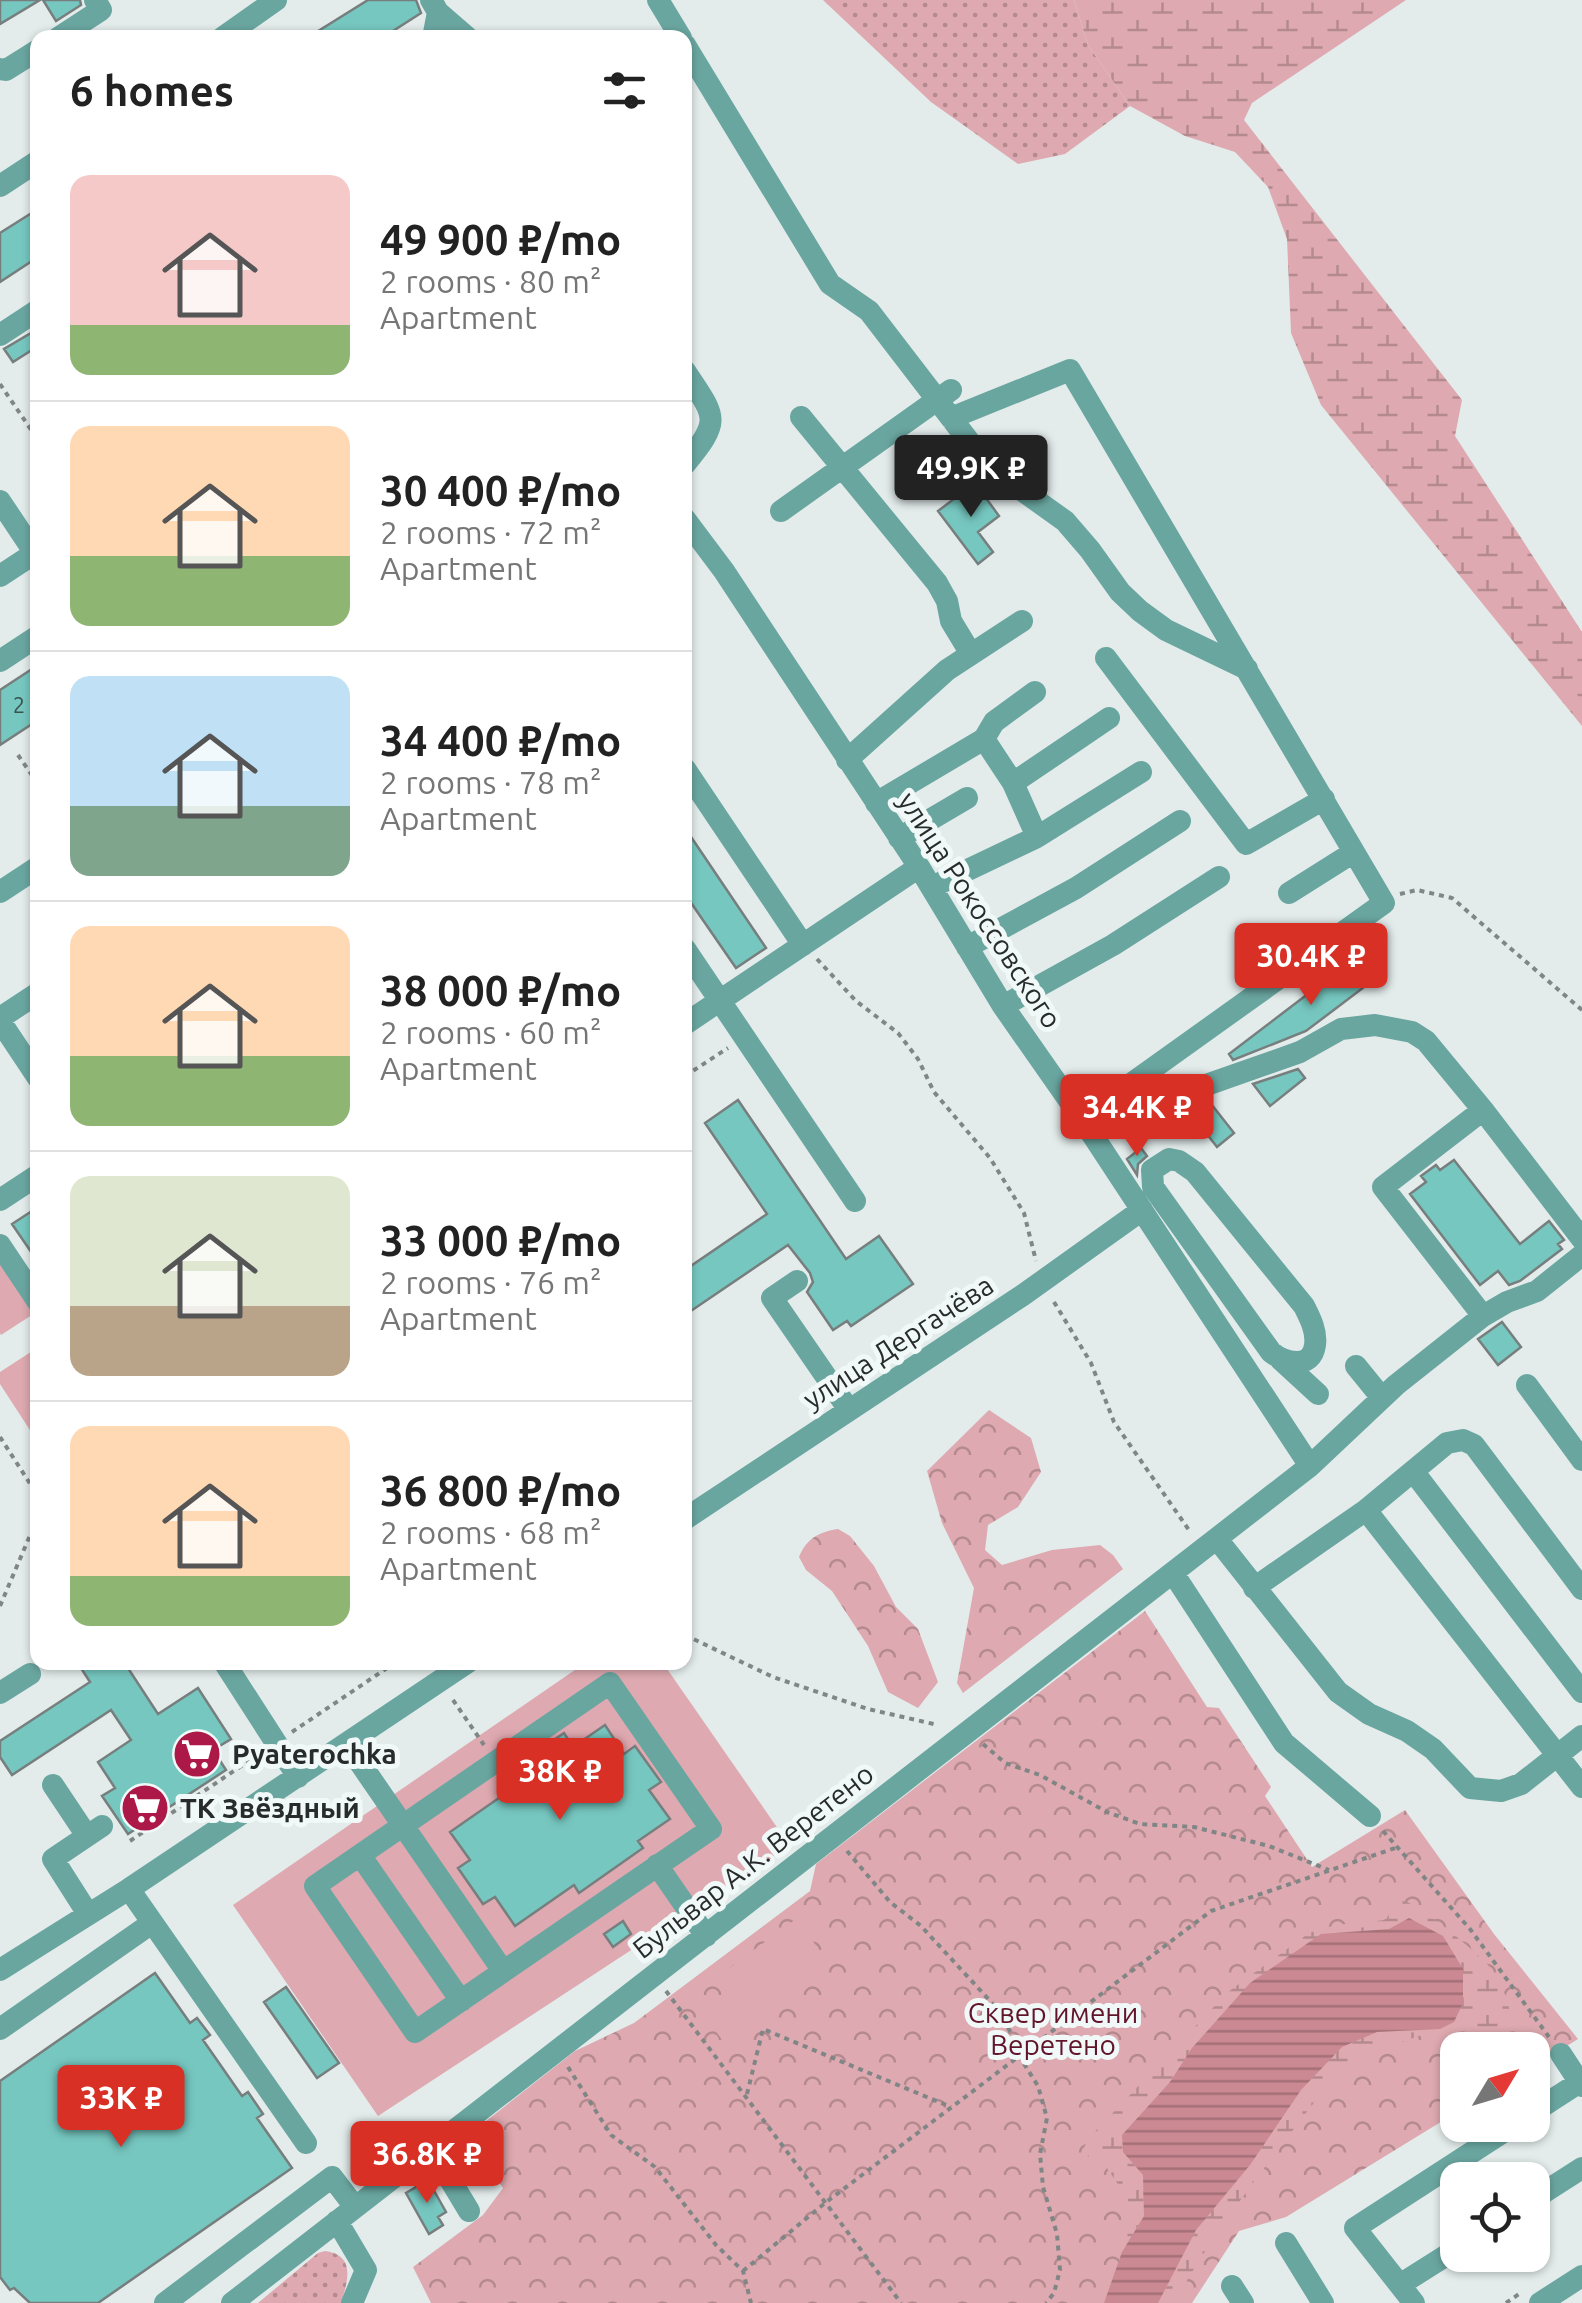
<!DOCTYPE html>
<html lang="en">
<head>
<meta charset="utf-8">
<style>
  :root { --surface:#fff; --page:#f2f2f2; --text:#222; --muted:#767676; --line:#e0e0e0; --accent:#d93025 }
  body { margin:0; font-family:Ubuntu,sans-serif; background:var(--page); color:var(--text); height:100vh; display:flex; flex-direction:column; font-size:38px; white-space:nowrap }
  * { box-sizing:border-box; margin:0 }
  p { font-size:32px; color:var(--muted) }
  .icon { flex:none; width:55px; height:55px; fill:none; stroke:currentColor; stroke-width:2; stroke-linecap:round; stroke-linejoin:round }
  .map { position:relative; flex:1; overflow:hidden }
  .sheet { position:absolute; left:30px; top:30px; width:662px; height:1640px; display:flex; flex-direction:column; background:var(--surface); border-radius:20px; box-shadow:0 2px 8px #0004 }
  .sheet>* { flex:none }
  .needle { width:65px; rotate:52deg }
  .fabs { position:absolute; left:1440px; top:2032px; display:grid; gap:20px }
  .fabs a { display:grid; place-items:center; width:110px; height:110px; border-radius:20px; background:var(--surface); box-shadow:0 2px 8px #0004; font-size:50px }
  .price { position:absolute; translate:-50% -85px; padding:0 22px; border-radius:10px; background:var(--accent); color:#fff; font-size:32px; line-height:65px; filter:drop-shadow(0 2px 5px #0008) }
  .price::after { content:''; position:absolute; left:50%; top:60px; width:30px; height:22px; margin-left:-15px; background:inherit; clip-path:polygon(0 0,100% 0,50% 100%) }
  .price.on { background:#222; color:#fff }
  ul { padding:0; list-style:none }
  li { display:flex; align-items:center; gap:30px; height:250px; padding:0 40px }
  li+li { border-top:2px solid var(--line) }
  li span { display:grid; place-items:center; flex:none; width:280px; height:200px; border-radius:20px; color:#555 }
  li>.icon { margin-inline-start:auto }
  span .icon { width:120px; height:120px; fill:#fffc; stroke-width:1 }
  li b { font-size:42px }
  h2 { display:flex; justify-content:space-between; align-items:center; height:120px; padding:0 40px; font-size:42px }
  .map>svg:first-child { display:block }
</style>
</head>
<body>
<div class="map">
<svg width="1582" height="2303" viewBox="0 0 1582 2303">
  <defs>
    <pattern id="grass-dots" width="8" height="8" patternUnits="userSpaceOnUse" patternTransform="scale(2.5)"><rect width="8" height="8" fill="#dea9b0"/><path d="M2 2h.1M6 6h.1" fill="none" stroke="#b48a8f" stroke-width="1.8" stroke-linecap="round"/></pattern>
    <pattern id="forest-crowns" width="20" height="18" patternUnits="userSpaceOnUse" patternTransform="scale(2.5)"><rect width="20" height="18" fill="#dea9b0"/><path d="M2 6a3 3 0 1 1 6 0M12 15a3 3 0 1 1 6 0" fill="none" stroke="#b48a8f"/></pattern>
    <pattern id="wetland-marsh" width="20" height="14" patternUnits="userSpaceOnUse" patternTransform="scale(2.5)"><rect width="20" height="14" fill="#dea9b0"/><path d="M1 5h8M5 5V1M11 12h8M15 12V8" fill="none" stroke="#b48a8f"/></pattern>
    <pattern id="water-rules" width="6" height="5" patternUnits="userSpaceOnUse" patternTransform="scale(2.5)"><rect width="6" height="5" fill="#ca8993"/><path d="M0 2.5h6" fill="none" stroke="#a47078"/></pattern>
  </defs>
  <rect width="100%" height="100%" fill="#e3eceb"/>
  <path fill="url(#grass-dots)" d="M823,0h251l14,45 42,61 -65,48 -47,10 -87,-62z
    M325,2251c31,4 23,30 16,52h-83l60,-50z"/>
  <path fill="url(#forest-crowns)" d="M989,1410l42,28 10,34 -23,35 -30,18 -3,25 17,15 50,-15 48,-5 13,10 10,14 -160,124 -6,-10 17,-95 -32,-65 -15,-52z
    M838,1529l12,7 24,30 22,41 22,22 20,53 -20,26 -30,-16 -20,-46 -36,-55 -26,-21 -7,-13c8,-19 20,-25 39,-28z
    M1145,1611l62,96 12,1 52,79 -6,9 47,71 93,-57 89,124 84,105 -45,28 -1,-17h-74l-1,62 -171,105 -47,14 -47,72h-761l-18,-36 70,-52 20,-27 -36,-52 108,-85 59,-28 176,-132 6,-27z"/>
  <path fill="url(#wetland-marsh)" d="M1074,0h332l-154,103 -8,17 218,280 -7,36 127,196v94l-261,-321 -30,-72 -4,-94 -19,-52 -33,-35 -50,-16 -55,-30 -42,-61z
    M1402,1900c17,4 82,57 92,72 9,14 14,29 17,45l-5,8 -26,4 -26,-7 9,-19 -74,-74 -68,5 -129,114 -22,34 -48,53 1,17 20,23 1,41 -22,36 6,-53 -21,-31 -17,-10 -7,-8 5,-11 140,-147 81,-59 27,-8 50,-5 7,-14z
    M1440,2029c-32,11 -71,22 -98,44 -25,22 -44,51 -64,77 -38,49 -74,99 -104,153h-16l38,-73 54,-65 51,-75 41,-44 35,-14z"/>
  <path fill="#dea9b0" d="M0,1259l35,54 -34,22 -1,-2z
    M37,1348v93l-37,-57v-12z
    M585,1663h78l127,183 -412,270 -145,-211z
    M796,1919l28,37 -78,58 8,13 -26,21 -26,-36 26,-19 -12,-15z"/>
  <path fill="url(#water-rules)" d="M1409,1918l34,18 20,33v34l-9,19 -14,7 -63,3 -35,15 -41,43 -51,75 -54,65 -38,73h-54l18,-51 22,-36 -1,-41 -20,-23 -1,-17 48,-53 22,-34 58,-65 71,-49 68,-5z"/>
  <path fill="#76c7c0" stroke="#777f7e" stroke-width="2.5" d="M0,0h40l-40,24z
    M43,0h37l1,5 -25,16z
    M368,0h48l5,13 -39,25h-75z
    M38,209v48l-38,25v-49z
    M31,333l7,13 -25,16 -9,-13z
    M975,483l24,33 -21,16 15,20 -15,12 -40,-53z
    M38,665v55l-38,25v-55z
    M685,828l81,120 -30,20 -51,-74z
    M1359,955l17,23 -70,53 -73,29 -4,-6z
    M1298,1069l7,9 -35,28 -17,-22z
    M738,1100l108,159 33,-23 34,48 -62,42 -4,-5 -14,9 -26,-38 6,-10 -3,-9 -22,-28 -103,70v-45l82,-56 -62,-91z
    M1208,1100l26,33 -17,14 -28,-36z
    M1141,1148l6,8 -9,8 -1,11 -10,-16z
    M1454,1160l66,84 29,-23 15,19 -6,4 4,5 -42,32 -11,4 -11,-14 -18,14 -70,-91 16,-12 -5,-6 15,-11 4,5z
    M38,1207v55l-26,-38z
    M1502,1322l19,25 -23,18 -20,-26z
    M77,1662h47l34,52 40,-26 33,51 -18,11 13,20 -98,64 -26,-38 13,-8 -17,-26 33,-22 -20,-30 -99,65 -12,-18v-16l90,-59z
    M605,1725l19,29 11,-8 26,36 -12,8 21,29 -32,22 5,7 -64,45 -5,-8 -59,41 -20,-29 -12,7 -25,-36 12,-8 -20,-28 59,-41 -10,-14 65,-44 9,14z
    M623,1921l8,13 -18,13 -9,-13z
    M155,1973l35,50 7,-5 13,17 -7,5 39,56 6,-4 15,22 -6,4 35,50 -194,135h-68l-16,-15 -4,2 -10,-13v-196z
    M286,1987l53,76 -22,15 -53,-76z
    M428,2180l18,32 -8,5 5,8 -14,9 -23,-41z"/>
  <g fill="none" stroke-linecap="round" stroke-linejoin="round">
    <path stroke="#808686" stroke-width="4" stroke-dasharray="5 5" stroke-linecap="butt" d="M0,384l38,56
      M18,755l20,29
      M1400,894l17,-4 35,8 130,112
      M817,959l39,42 42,32 20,26 16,33 56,66 34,55 12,48
      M685,1076l43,-28
      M1054,1302l37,61 23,59 77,111
      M0,1437l38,59
      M0,1606l31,-73 7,-4
      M685,1635l88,42 95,32 70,16
      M453,1700l31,45
      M292,1732l104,-70
      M983,1744l22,19 35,12 67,37 33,12 54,3 75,19 60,24
      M1383,1831l87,98 79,108
      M130,1841l129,-87
      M847,1851l43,51 31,24 71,77 23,36 4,17 19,30 9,32 -7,36 3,33 14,47 3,36 -6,23 -8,10
      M666,1991l235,312
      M568,2067l43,68 44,32 61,78 27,26 8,32
      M747,2094l16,-65 188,78
      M743,2271l82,-68 386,-292 187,-64
      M1506,2303l13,-9"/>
    <path stroke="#6aa6a0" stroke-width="22" d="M431,0l7,12 30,26
      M658,0l23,38
      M58,38l43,-28 -6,-10
      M222,38l54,-38
      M433,38l5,-26
      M685,45l145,239 39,27 119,155 77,55 25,29 30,42 20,19 26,19 81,39
      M0,69l6,1 32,-20
      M0,186l38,-25
      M0,335l38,-25
      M685,371c31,47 37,48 0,93
      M801,417l136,166 10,18 4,20 20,33
      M951,418l119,-48 314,533 -302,216
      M0,501l38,57
      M781,511l170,-121
      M685,519l39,52 195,296 84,139 79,113 228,347
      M0,576l38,-25
      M1106,658l140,186 78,-45
      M0,661l38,-25
      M984,739l10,-17 41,-30
      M847,760l100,-90 75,-49
      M685,769l118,176
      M1013,783l96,-65
      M876,803l108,-64 29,44 24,54
      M899,838l68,-40
      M932,887l105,-50 104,-65
      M0,892l38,-25
      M1289,893l65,-41
      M967,947l109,-59 104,-67
      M685,949l170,252
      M1003,1006l110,-61 106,-68
      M0,1018l38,-25
      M0,1021l38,57
      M685,1024l234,-157
      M1192,1090l108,-38 41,-23 34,-4 37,7 14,9 57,69 99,129
      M1169,1159l10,2 16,11 109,134c6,12 13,25 11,39 -3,25 -31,18 -44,7l-118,-165 -1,-17z
      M0,1200l38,-25
      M0,1245l38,57
      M797,1281l-25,17 77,112
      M1483,1316l-100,-129 100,-77
      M1281,1360l37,34
      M1356,1366l26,32
      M1527,1385l55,75
      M1413,1471l169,221
      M1366,1510l216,277
      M685,1519l338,-224 119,-85
      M1217,1539l121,153 31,22 38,17 26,18 37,39 31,3 20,-7 61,-48
      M1173,1573l111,170 86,73
      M1254,1588l112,-78 81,-67 16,-3 11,5 108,144
      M224,1662l74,115
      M610,1683l101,146 -296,203 -100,-146z
      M0,1693l30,-19
      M347,1744l156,227
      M53,1785l34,51
      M360,1855l101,146
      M657,1865l49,71
      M129,1889l177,254
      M88,1914l-35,-55 49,-33
      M0,1970l129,-81 339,-227
      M0,2029l152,-106
      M1561,2054l21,32
      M1532,2113l48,-31
      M431,2148l38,63
      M1532,2200l50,-32
      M337,2221l29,49 -14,33
      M1286,2243l37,60
      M1401,2284l57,-36
      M1232,2286l11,17
      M165,2303l167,-126 23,30
      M232,2303l1078,-837 86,-81 87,-69 24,-14 30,-11 45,-36
      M1414,2303l-59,-75 159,-103
      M1540,2303l42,-27"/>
  </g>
  <defs>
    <g id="supermarket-disc" transform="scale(2.5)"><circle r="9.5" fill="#ac1949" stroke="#f0f9f8"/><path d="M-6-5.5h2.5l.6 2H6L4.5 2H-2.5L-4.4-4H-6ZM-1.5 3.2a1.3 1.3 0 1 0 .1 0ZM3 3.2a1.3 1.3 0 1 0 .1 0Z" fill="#fff"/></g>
  </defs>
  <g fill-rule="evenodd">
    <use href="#supermarket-disc" x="197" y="1754"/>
    <use href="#supermarket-disc" x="145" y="1808"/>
  </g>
  <g text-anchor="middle" stroke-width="10" stroke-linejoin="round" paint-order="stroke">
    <g font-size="22" fill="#3c5250">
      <text x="19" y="713">2</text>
    </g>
    <g font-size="28" fill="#282b2b" stroke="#f0f9f8">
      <text transform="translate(980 910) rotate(57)" y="10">улица Рокоссовского</text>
      <text transform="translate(898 1342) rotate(-33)" y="10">улица Дергачёва</text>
      <text transform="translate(753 1861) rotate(-38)" y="10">Бульвар А.К. Веретено</text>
    </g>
    <g font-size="28" font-weight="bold" fill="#282b2b" stroke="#f0f9f8" text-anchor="start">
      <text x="232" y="1764">Pyaterochka</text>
      <text x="180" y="1818">ТК Звёздный</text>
    </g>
    <g font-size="28" fill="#62152a" stroke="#f0f9f8">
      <text x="1053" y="2023">Сквер имени<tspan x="1053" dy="32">Веретено</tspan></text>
    </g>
  </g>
</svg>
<div class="fabs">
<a><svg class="needle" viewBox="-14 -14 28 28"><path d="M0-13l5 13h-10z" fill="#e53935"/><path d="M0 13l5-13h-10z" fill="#767676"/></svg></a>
<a><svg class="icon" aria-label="locate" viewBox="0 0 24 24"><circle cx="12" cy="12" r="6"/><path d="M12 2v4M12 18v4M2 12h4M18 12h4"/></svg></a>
</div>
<b class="price on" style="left:971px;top:520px">49.9K ₽</b>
<b class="price" style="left:1311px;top:1008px">30.4K ₽</b>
<b class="price" style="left:1137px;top:1159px">34.4K ₽</b>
<b class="price" style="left:560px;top:1823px">38K ₽</b>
<b class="price" style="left:121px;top:2150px">33K ₽</b>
<b class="price" style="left:427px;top:2206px">36.8K ₽</b>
<section class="sheet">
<h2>6 homes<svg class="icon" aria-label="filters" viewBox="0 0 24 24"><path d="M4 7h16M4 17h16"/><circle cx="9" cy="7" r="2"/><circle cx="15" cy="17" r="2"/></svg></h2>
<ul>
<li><span style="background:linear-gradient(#f6c9c9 75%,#8fb573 0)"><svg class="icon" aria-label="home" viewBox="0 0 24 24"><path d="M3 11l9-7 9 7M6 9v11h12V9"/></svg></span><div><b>49 900 ₽/mo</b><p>2 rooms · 80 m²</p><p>Apartment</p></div></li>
<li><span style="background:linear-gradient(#ffd9b3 65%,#8fb573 0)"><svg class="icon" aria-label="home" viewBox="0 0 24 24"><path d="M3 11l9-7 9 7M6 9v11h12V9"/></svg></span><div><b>30 400 ₽/mo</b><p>2 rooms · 72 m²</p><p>Apartment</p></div></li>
<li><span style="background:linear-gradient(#bfe0f5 65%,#7fa58c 0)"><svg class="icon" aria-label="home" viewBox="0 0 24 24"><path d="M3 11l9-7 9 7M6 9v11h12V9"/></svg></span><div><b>34 400 ₽/mo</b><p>2 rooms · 78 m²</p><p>Apartment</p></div></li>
<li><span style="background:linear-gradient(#ffd9b3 65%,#8fb573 0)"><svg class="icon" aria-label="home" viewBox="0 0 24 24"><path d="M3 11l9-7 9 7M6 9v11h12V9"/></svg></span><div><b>38 000 ₽/mo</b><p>2 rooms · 60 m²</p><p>Apartment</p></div></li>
<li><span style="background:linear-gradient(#dfe7d0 65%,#b9a48a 0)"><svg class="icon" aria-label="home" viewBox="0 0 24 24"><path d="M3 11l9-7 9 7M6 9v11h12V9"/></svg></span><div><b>33 000 ₽/mo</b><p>2 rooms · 76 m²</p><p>Apartment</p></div></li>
<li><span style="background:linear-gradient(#ffd9b3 75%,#8fb573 0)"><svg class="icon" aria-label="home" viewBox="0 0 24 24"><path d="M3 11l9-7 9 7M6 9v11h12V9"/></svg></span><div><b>36 800 ₽/mo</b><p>2 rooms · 68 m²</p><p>Apartment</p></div></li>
</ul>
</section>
</div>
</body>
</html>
